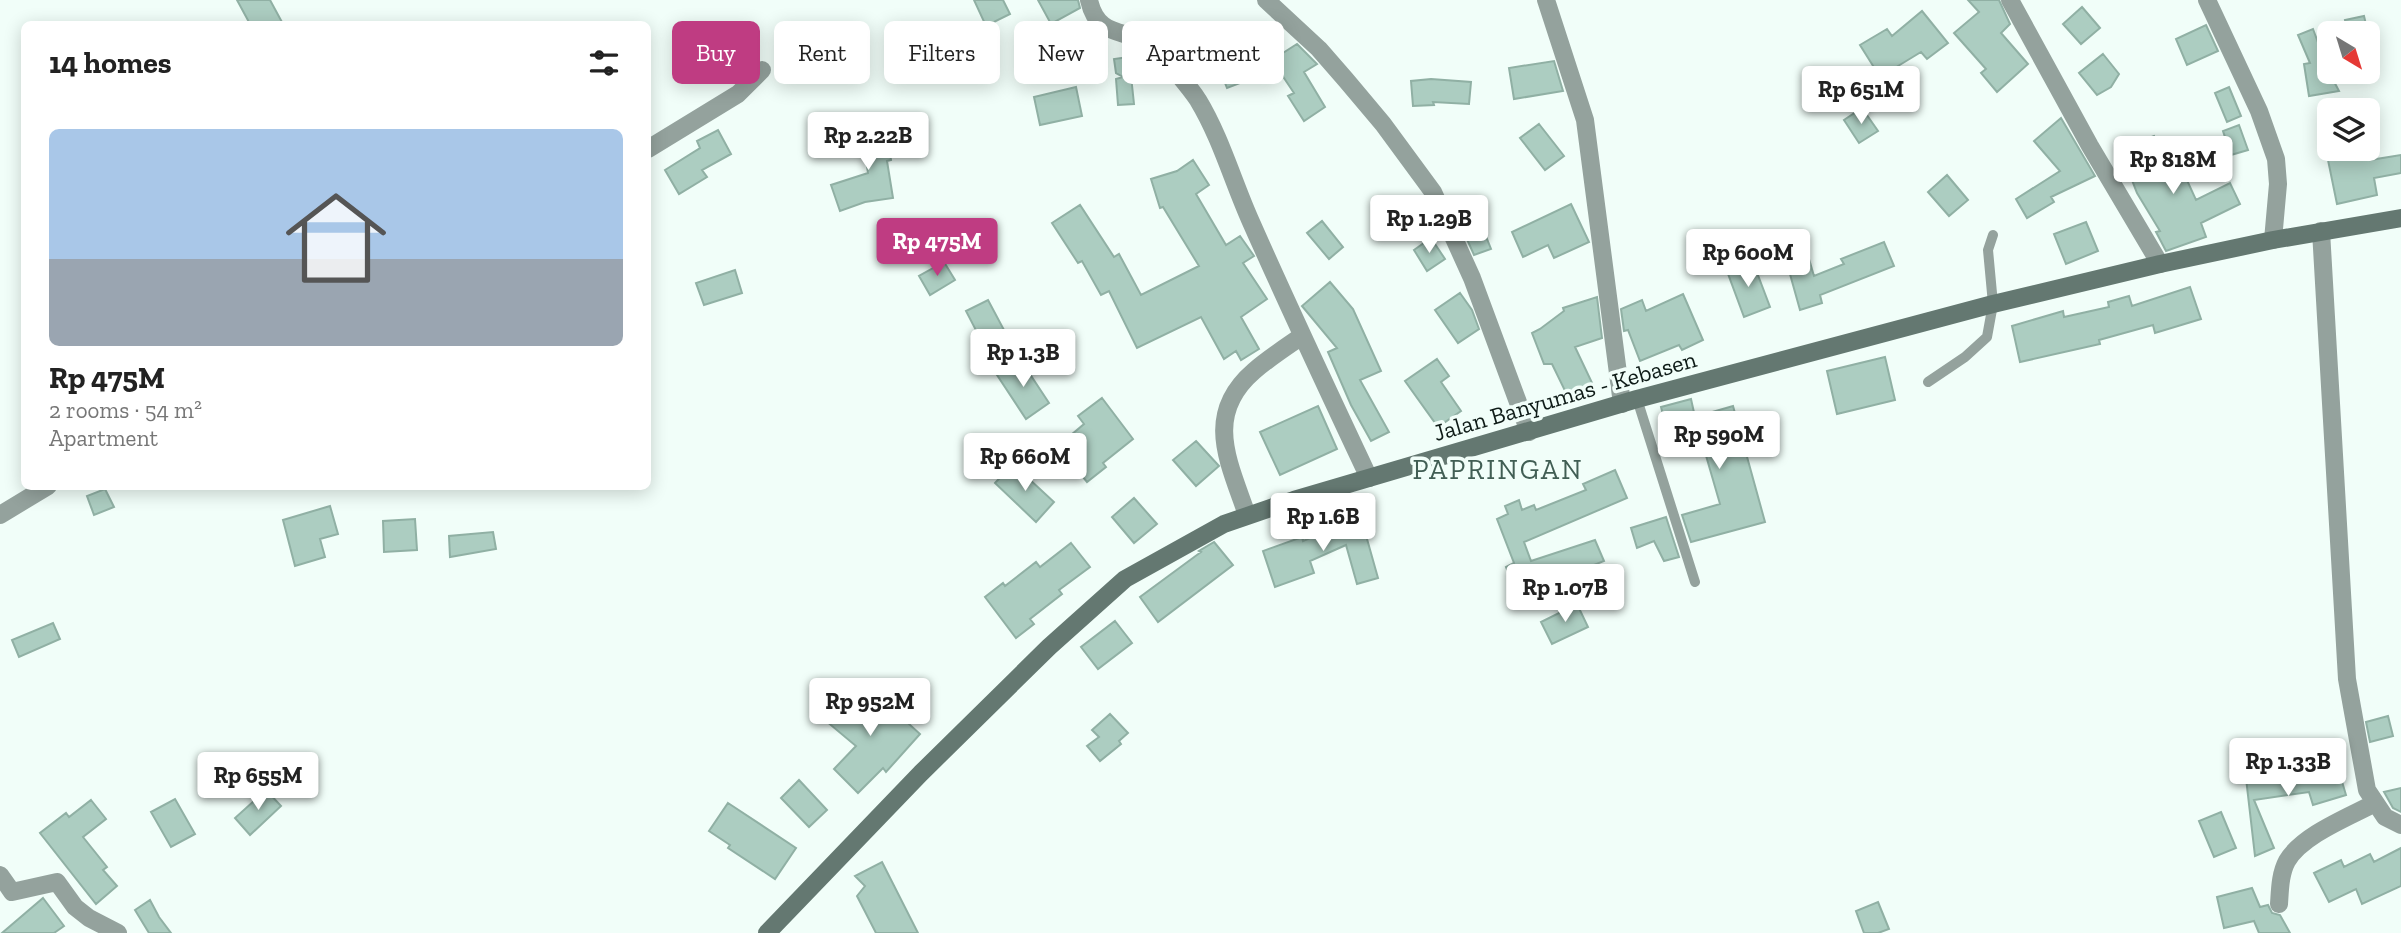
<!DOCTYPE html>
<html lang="en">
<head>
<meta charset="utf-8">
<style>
  :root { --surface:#fff; --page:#f2f2f2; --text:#222; --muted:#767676; --accent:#bf3c82 }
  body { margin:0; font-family:"Zilla Slab",serif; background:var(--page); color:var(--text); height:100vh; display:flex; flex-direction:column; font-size:26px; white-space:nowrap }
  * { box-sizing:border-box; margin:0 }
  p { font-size:23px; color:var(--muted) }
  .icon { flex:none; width:38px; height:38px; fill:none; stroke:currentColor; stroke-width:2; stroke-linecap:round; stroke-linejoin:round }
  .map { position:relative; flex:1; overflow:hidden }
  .side { position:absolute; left:21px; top:21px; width:630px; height:469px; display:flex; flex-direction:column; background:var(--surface); border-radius:10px; box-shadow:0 4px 18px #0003 }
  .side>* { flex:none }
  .top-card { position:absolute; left:672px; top:21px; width:665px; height:63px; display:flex; gap:14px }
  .needle { width:46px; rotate:142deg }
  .buttons { position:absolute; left:2317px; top:21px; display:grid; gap:14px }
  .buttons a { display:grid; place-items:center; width:63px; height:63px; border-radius:10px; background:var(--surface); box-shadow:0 4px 18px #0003; font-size:35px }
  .price { position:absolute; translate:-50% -60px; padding:0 16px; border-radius:7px; background:#fff; color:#222; font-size:23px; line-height:46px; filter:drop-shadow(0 2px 4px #0008) }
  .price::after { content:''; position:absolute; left:50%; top:42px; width:21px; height:16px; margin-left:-10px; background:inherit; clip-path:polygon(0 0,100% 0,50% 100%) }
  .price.current { background:var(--accent); color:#fff }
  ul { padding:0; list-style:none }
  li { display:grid; align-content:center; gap:14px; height:371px; padding:0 28px }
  li span { display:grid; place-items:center; height:217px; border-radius:10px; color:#555 }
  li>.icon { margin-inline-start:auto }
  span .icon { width:126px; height:126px; fill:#fffc; stroke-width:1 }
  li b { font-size:30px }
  h2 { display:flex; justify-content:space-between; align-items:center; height:84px; padding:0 28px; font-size:30px }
  .tag { padding:0 24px; border-radius:10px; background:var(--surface); box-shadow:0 4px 18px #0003; font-size:24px; line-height:63px }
  .tag.current { background:var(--accent); color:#fff }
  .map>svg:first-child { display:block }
</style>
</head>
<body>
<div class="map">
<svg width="2401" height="933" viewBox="0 0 2401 933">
  <rect width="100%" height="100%" fill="#f1fef9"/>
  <path fill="#accdc1" stroke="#90b0a4" stroke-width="2" d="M237,0h33l13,24h-33z
    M974,0h29l7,14 -24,12z
    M1038,0h40l2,8 -29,16z
    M1968,0h31l11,24 -9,9 27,31 -31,28 -16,-19 5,-4 -32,-36 25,-21z
    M2082,7l18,21 -19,16 -18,-20z
    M1922,11l26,32 -21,16 -6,-7 -41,25 -20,-32 27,-16 5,7z
    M2364,16l4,17h-20l-3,-13z
    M2206,25l12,26 -31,14 -11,-26z
    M1073,27l20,11 -7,14h-7l-15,-9z
    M2313,29l16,43 10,19 -30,5 -5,-32 6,-1 -12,-28z
    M1234,43l14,37 -21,8 -15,-38z
    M1297,44l20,20 -13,8 21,35 -21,14 -16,-25 6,-3 -22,-33z
    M2103,54l16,20 -8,13 -14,8 -18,-22z
    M1129,57l5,47 -16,1 -2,-26 7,-2 -7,-4 -2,-14z
    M1554,61l9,30 -49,8 -5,-31z
    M1431,79l40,3 -2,22 -36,-2 1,3 -21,1 -2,-25z
    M1076,87l6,29 -42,9 -6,-28z
    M2229,87l12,29 -14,6 -12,-29z
    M1862,108l16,23 -19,12 -15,-23z
    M2061,118l34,58 -44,21 3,5 -27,16 -11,-19 44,-28 -26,-30z
    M885,123l6,37 -4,1 6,37 -28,4 -25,9 -9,-26 37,-12 -7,-46z
    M1539,124l25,32 -19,14 -25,-32z
    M2239,125l9,25 -17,5 -8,-24z
    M718,130l13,24 -29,16 5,7 -28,17 -14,-24 35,-22 -3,-7z
    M2154,136l15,37 12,-6 15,33 34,-17 10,21 -39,19 5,14 -40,14 -10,-19 4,-1 -23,-38 -17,-44z
    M2368,151l2,9 31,-5v18l-27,5 3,17 -40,9 -9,-44z
    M1193,160l16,25 -13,9 30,51 14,-9 14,20 -11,7 24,36 -26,18 18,32 -18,11 -5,-9 -12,8 -23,-42 -64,31 -28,-57 -8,4 -19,-34 -4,2 -26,-40 28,-18 34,52 5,-3 22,41 58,-29 -36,-59 -3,1 -9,-29 26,-8z
    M1947,175l21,25 -19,16 -21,-24z
    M1571,204l18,38 -35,16 -6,-13 -25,12 -11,-25z
    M1475,209l16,40 -17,6 -17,-38z
    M1322,221l21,26 -14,12 -22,-26z
    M2086,222l12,29 -32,13 -12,-30z
    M1431,238l14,21 -18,12 -13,-21z
    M1804,242l10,34 30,-12 -3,-5 43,-17 10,24 -74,29 2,8 -22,7 -17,-61z
    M944,262l11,18 -25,15 -11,-19z
    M1753,262l17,45 -26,10 -17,-46z
    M735,270l7,23 -38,12 -8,-22z
    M1330,282l23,27 28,62 -21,9 29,52 -18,9 -20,-36 -23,-53 9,-4 -35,-42z
    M2190,287l11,32 -46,14 -2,-8 -54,15 1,4 -80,18 -8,-36 51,-15 1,6 45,-10 -1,-5 21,-6 3,10z
    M1460,293l12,17 7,19 -21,14 -23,-33z
    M1683,294l20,46 -21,10 -3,-5 -39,16 -12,-31 -4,1 -3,-22 21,-9 4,11z
    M1597,297l5,41 -27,9 19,40 -25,12 -17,-35h-8l-12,-31 8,-4 24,-18 -1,-3z
    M988,300l16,30 -22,12 -16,-31z
    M1885,357l10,43 -58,14 -10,-43z
    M1020,359l29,44 -23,16 -29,-44z
    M1437,359l12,17 -8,6 20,29 -23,16 -33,-46z
    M1102,398l31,41 -30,24 3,4 -19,15 -29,-36 26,-22 -6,-8z
    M1691,399l4,18 38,-11 32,116 -74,20 -9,-27 38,-11 -24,-83 3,8 -30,9 -8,-31z
    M1318,406l19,43 -57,26 -20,-43z
    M1196,441l23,25 -23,20 -23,-26z
    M1013,464l41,38 -18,20 -41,-39z
    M1615,470l12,28 -103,44 7,19 64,-21 9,21 -87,35 -11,-29 8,-4 -17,-44 11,-5 -3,-8 14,-6 3,10 12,-5 2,5 50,-20 -3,-6z
    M105,489l9,18 -20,8 -7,-19z
    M1134,498l23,26 -23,19 -22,-26z
    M330,506l8,28 -18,5 5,18 -30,9 -12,-46z
    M1360,514l18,64 -21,6 -11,-39 -36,16 4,12 -39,14 -12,-36 39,-14 1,4 37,-16 -1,-4z
    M1666,517l13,40 -15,4 -10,-20 -17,7 -6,-20z
    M415,519l2,31 -33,2 -1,-31z
    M493,532l3,17 -46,8 -1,-21z
    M1214,542l19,23 -75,57 -18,-25 61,-45 -2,-1z
    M1071,543l19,24 -31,23 3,4 -32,25 4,5 -18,14 -31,-41 18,-14 2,3 31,-24 4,5z
    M1577,604l11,23 -36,17 -11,-22z
    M1115,621l17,22 -34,26 -17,-22z
    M53,623l7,16 -41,18 -7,-17z
    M874,689l14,12 -2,2 34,31 -34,38 -3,-4 -25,25 -24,-24 22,-23 -30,-25 23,-27 12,10z
    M1110,714l18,19 -9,8 2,3 -21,17 -13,-15 12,-9 -7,-7z
    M2388,716l5,20 -23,6 -4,-20z
    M2338,768l8,27 -33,10 -4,-13 -55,8 20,48 -19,8 -9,-78 37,-5 2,11z
    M799,780l28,30 -18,17 -28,-29z
    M2401,788v24l-8,-4 -9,-16z
    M266,790l15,16 -31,29 -15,-17z
    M175,799l20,35 -24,13 -20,-35z
    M91,800l15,19 -23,18 24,30 -4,3 14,16 -21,18 -56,-71 26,-20 3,4z
    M728,803l68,45 -21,31 -47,-31 2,-3 -21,-14z
    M2221,812l15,36 -22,9 -15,-36z
    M2401,848v38l-39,18 -6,-15 -27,13 -15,-29 27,-13 3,7 26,-13 4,8z
    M882,862l36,71h-42l-19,-37 8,-10 -10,-10z
    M2252,888l8,19 8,-2 4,8 8,2 10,18h-31l-5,-12 -30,7 -7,-31z
    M43,898l21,28 -10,7h-52z
    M150,900l9,17 12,16h-22l-14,-23z
    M1878,902l11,27 -11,4h-14l-8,-22z"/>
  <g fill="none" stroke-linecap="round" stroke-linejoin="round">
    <path stroke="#94a29d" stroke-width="10" d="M1928,382l37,-25 22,-20 6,-33 -5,-54 5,-15
      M1637,399l58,183"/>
    <path stroke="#94a29d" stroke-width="18" d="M1089,0c9,41 40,27 64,47 10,8 38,42 45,53 23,38 35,82 53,122 38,86 78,171 118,256
      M1266,0l53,49 27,31 37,44 50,68 39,86 57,154
      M1546,0l39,120 37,284
      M2010,0l80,146 70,118
      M2207,0l52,111 17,48 2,25 -5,56
      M648,149l90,-55 24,-24
      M2321,231l26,448 20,111 18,27 16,8
      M0,515l48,-29
      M1247,515c-18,-53 -44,-100 7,-144 15,-13 32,-24 48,-35
      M0,875l12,17 45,-10 18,25 14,11 29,15
      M2279,904c1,-14 1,-30 8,-43 15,-26 62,-44 88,-58"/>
    <path stroke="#647871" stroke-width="18" d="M767,933l154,-160 128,-126 76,-68 99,-55 70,-24 343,-101 356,-95 167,-40 113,-24 128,-22"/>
  </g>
  <g text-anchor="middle" stroke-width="7" stroke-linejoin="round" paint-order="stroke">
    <g font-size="24" fill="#0e1b17" stroke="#f1fef9">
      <text transform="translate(1565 396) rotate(-16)" y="8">Jalan Banyumas - Kebasen</text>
    </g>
    <g font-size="28" letter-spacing="2" fill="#415e54" stroke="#f1fef9">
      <text x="1498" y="479">PAPRINGAN</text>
    </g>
  </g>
</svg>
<div class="buttons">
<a><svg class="needle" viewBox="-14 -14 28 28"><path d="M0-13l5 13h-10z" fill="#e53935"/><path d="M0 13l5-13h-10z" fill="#767676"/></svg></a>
<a><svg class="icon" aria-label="layers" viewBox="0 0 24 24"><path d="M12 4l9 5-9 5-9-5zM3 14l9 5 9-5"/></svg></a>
</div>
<b class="price" style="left:1861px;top:126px">Rp 651M</b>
<b class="price" style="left:868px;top:172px">Rp 2.22B</b>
<b class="price" style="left:2173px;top:196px">Rp 818M</b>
<b class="price" style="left:1429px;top:255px">Rp 1.29B</b>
<b class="price current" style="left:937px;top:278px">Rp 475M</b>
<b class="price" style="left:1748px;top:289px">Rp 600M</b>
<b class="price" style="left:1023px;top:389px">Rp 1.3B</b>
<b class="price" style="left:1719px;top:471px">Rp 590M</b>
<b class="price" style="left:1025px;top:493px">Rp 660M</b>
<b class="price" style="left:1323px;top:553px">Rp 1.6B</b>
<b class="price" style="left:1565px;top:624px">Rp 1.07B</b>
<b class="price" style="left:870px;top:738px">Rp 952M</b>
<b class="price" style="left:2288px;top:798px">Rp 1.33B</b>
<b class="price" style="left:258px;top:812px">Rp 655M</b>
<div class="top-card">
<a class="tag current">Buy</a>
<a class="tag">Rent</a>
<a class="tag">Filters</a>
<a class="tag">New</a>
<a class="tag">Apartment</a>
</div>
<section class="side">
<h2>14 homes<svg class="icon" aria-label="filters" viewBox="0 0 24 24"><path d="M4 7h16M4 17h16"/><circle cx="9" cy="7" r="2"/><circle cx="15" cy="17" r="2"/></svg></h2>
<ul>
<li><span style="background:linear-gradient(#a9c7e8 60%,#9aa5b1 0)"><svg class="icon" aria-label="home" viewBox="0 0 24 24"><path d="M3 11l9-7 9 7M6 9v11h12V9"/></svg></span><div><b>Rp 475M</b><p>2 rooms · 54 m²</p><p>Apartment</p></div></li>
</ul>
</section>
</div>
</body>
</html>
